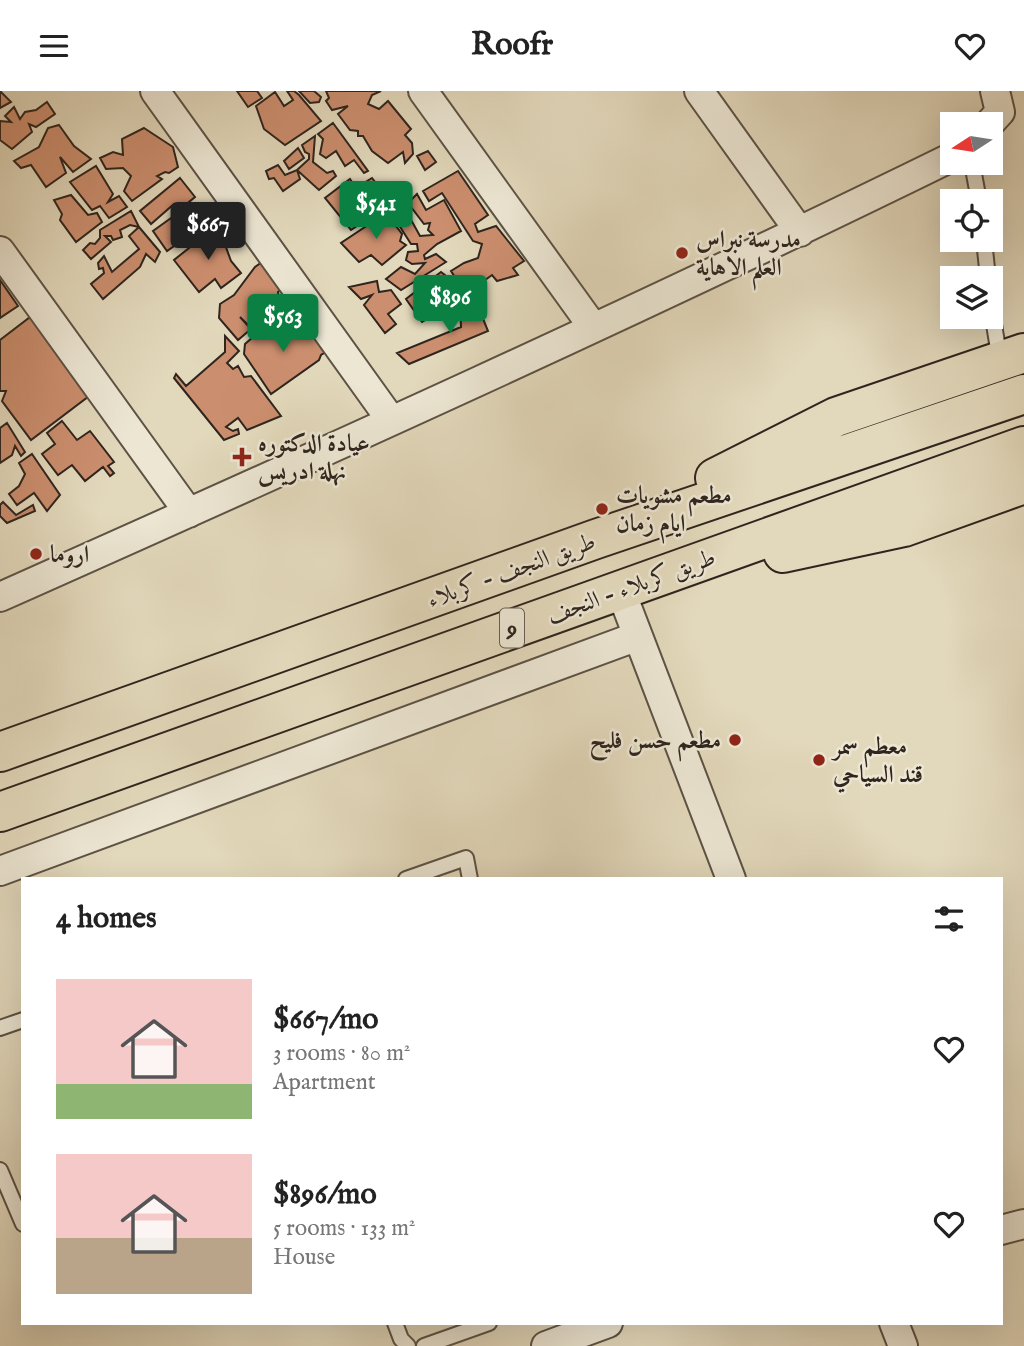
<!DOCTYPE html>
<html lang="en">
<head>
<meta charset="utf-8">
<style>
  :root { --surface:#fff; --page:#f6f6f6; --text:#222; --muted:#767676; --accent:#0b8043 }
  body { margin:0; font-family:"IM FELL English",Amiri,serif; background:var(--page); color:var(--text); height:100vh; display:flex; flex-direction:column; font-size:26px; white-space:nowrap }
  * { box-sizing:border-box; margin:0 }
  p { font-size:23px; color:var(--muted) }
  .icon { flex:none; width:38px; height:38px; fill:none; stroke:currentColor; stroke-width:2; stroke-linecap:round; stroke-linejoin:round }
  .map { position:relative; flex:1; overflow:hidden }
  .drawer { position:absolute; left:21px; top:786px; width:982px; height:448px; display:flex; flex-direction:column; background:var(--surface); border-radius:0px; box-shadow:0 7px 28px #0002 }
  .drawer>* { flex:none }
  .needle { width:46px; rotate:258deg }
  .buttons { position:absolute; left:940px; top:21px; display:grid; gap:14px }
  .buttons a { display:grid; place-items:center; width:63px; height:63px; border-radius:0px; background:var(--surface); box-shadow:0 7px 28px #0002; font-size:35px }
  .price { position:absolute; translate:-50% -60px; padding:0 16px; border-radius:7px; background:var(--accent); color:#fff; font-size:23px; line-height:46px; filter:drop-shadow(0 2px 4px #0008) }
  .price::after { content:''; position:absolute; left:50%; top:42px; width:21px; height:16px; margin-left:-10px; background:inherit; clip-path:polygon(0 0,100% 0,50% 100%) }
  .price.current { background:#222; color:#fff }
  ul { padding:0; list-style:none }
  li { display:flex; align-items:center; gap:21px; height:175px; padding:0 35px }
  li span { display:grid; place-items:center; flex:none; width:196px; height:140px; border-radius:0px; color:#555 }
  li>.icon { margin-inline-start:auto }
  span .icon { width:84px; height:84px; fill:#fffc; stroke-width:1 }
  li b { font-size:30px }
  h2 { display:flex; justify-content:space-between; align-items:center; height:84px; padding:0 35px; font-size:30px }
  header { display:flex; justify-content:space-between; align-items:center; height:91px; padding:0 35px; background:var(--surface); font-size:32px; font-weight:700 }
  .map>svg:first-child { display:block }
</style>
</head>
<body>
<header><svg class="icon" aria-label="menu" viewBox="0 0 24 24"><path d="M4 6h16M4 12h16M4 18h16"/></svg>Roofr<svg class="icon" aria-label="heart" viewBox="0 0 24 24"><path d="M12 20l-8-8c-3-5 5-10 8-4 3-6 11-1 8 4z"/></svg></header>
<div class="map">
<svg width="1024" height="1255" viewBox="0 0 1024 1255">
  <rect width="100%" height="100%" fill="#e2d8bb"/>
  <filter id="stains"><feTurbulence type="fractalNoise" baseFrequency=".00286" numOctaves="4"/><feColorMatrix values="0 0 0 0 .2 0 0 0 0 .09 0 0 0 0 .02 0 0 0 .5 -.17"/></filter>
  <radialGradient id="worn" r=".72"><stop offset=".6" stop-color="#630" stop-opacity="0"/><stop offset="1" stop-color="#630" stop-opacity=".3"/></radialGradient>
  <path fill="#cb8e6e" stroke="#2f251e" stroke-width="2" d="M0,0l11,11 -11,6z
    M237,0h20l5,7 -14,9z
    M287,0h7l5,4 22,26 -36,24 -21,-16 -8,-23 19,-14 9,14 9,-6z
    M299,0h15l7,6 -2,5 -9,1z
    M326,0h55l-9,4 -4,9 11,5 9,-8 23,28 -6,6 7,8 1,11 -8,9 -2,-11 -15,11 -16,-12 -9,-15h-5v-5l-8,-1 -12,-16 10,-8 -16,4 -6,-9 3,-3z
    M47,11l8,12 -19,13 -7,-3 3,8 -20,17 -12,-9v-19l11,1 -6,-6 9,-9 6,12 5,-7 11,-2z
    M333,32l35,48 -4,2 -10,-13 -9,6 -9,-15 -10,7 -6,-4 3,-15 -5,-5z
    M59,34l15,21 17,13 -18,13 -13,-15 6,16 -20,14 -15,-22 -10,3 -7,-7 25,-14 9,-19z
    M144,37l29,19 5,20 -9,6 -4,-1 -8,4 5,3 -30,22 -8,-10 7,-15 -8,-8 -17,1 -6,-11 13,-6 10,3 -1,-16z
    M315,45l-2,26 14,11 6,-2 3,5 -17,14 -22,-20 12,-11v-5l-4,-2 -3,-7z
    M298,57l6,10 -15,11 -5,-8z
    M428,60l8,11 -11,8 -8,-14z
    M278,74l7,10 12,-5 3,9 -17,12 -9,-13 -5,1 -3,-8z
    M96,75l17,28 -5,8 11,-6 8,11 -18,11 -9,-12 -8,4 -22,-28z
    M458,80l30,44 -13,9 3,8 18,-6 28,35 -11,7 5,7 -21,6 -5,-6 -26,19 -15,-23 13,-8 14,-5 4,-14 -9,-3 -31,-48 -13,8 -6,-10z
    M180,87l15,19 -16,13 -5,-6 -23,20 -11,-13z
    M372,87l18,23 -24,15 -6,-7 7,-9 -8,-14z
    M350,88l12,18 -7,13 8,12 -12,8 -26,-32z
    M417,103l9,16 18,-10 17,31 -24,13 -13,11 1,4 11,-5 10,8 -45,28 -15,-11 15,-12 14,7 10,-11 -13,1 -6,-4 2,-8 10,-1 -1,-7h-6l-19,-30 6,-4h10l-5,7 7,1 10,18 13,-1 -5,-5 2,-7 -6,1 -16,-21z
    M71,104l17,20 9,-2 5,9 -26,20 -16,-22 2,-6 -8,-14z
    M197,116l11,15 -41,29 -14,-20 18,-13 4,5z
    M131,120l8,16 -9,-2 -10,5 2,7 -9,3 -2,-4h-6l6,6 -20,17 -8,-9 7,-7 5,1 5,-6v-8z
    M386,122l16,21 -2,7 6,4 -24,20 -11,-10 -12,7 -18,-19z
    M139,136l21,25 -5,10 -9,-8 -6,13 -37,32 -12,-15 13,-11 -1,-5 -4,1 -1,-6 6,-7 8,16 27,-23 -10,-13z
    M219,137l12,33 10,12 -20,15 -6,-9 -16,13 -25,-32 20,-16 11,2 2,-14z
    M272,164l19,28 -13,9 2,13 -19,12 -12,-15 13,18 -11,8 -11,-11 11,12 -13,11 -19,-22 1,-14 14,-9 21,-28z
    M441,181l18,14 -16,13 -10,2 5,11 -16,10 -16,-23z
    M0,189l18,26 -18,12z
    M377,190l2,11 12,-2 10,14 -13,10 8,10 -11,9 -21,-28 8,-10 -11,4 -12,-12z
    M475,208l13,32 -79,33 -12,-11 64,-26 -1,-22z
    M38,220l59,79 -66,50 -29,-39 4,-10h-6v-51z
    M293,227l-1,7 -17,10 5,9 28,-16 26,19 -13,8 -2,5 -48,34 -27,-40 1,-10 25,-22z
    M225,245l14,15 -12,12 6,6 5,-3 6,11 7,-1 30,40 -34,14 -9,-12 -12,9 7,4 5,-2 1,5 -15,6 -50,-62 2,-4 10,12 39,-34z
    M62,330l15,19 13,-9 24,31 -6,4 6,7 -4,3 -7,-9 -18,14 -13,-16 -14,10 -16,-21 13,-10 -8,-11z
    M7,332l18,29 -4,4 -6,-10 -3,9 -12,8v-35z
    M32,363l28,41 -13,16 -13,-18 -17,12 -8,-11 10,-8 6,-12 -6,-11z
    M3,411l13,13 17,-10 2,6 -28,12 -7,-7v-11z"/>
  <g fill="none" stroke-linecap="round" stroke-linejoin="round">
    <g stroke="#5c5245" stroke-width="18">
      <path id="service" d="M972,72l7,38
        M984,149l4,38
        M990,209l10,61
        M406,788l60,-21 4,21
        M0,937l23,-8
        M0,1079l23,54
        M395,1232l6,16 7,7
        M424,1255l65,-23"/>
    </g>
    <g stroke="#5c5245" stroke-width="32">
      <path id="minor" d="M155,0l236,329
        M423,0l170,236
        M699,0l101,141
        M989,33l11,-12 -5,-21
        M0,160l189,262
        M620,498l111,290
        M0,506c319,-142 638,-286 952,-440
        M0,780l638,-235
        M1001,1139l23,-6
        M894,1232l9,23
        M546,1255l62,-23"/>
    </g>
    <g stroke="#2f251e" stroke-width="42">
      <path id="trunk" d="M715,387l121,-61 188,-64
        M783,462l121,-26 120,-43
        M0,661l596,-213 428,-145
        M0,721l1024,-366"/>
    </g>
    <use href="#service" stroke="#ece6d3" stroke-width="14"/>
    <use href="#minor" stroke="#ece6d3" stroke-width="28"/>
    <use href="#trunk" stroke="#e2d8bb" stroke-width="38"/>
  </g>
  <g fill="#8f2418" stroke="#ece6d3" stroke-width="2.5">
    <circle cx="682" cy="162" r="7"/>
    <path d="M238.5 355.5h7v7h7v7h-7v7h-7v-7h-7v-7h7z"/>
    <circle cx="602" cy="418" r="7"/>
    <circle cx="36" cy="463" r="7"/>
    <circle cx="735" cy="649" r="7"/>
    <circle cx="819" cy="669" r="7"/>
  </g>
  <g text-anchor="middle" stroke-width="5" stroke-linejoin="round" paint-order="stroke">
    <rect fill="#ece6d3" stroke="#685f54" stroke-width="2" x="500" y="517.5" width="24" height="39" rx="5"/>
    <g font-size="23" font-weight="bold" fill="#2f251e">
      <text x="512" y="545">9</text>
    </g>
    <g font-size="24" font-weight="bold" fill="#2f251e" stroke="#ece6d3" text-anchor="start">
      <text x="696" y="156">مدرسة نبراس<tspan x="696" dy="28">العلم الاهاية</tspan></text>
      <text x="258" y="360">عيادة الدكتوره<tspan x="258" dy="28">نهلة ادريس</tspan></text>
      <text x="616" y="412">مطعم مشويات<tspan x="616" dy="28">ايام زمان</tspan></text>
      <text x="50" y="471">اروما</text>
      <text x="721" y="657" text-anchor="end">مطعم حسن فليح</text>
      <text x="833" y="663">معطم سمر<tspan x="833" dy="28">قند السياحي</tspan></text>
    </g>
    <g font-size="24" fill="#2f251e" stroke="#ece6d3">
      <text transform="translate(511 479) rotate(-20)" y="8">طريق النجف - کربلاء</text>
      <text transform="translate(631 495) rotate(-20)" y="8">طريق کربلاء - النجف</text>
    </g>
  </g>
  <rect width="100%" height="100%" filter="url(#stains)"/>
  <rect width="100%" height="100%" fill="url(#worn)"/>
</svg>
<div class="buttons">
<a><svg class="needle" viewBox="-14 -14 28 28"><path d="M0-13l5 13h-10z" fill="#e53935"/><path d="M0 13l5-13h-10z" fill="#767676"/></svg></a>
<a><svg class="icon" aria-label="locate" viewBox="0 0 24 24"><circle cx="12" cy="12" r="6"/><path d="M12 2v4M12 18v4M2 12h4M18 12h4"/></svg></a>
<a><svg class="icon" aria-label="layers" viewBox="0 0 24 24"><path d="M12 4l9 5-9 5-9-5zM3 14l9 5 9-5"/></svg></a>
</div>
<b class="price" style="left:376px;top:150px">$541</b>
<b class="price current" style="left:208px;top:171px">$667</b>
<b class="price" style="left:450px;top:244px">$896</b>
<b class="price" style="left:283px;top:263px">$563</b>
<section class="drawer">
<h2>4 homes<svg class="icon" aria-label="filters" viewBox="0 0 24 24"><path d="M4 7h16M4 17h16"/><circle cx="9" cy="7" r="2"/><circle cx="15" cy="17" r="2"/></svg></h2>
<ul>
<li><span style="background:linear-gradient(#f6c9c9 75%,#8fb573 0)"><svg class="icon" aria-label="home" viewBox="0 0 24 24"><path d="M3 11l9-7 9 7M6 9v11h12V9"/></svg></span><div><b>$667/mo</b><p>3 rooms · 80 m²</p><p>Apartment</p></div><svg class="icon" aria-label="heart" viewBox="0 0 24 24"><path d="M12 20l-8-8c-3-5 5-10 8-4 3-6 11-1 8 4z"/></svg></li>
<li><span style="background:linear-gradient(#f6c9c9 60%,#b9a48a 0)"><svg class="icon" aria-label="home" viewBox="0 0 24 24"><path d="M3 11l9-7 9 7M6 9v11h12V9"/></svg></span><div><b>$896/mo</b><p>5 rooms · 133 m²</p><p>House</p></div><svg class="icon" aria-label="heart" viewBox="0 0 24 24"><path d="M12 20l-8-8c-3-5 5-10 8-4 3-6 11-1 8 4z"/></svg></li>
</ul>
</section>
</div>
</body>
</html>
